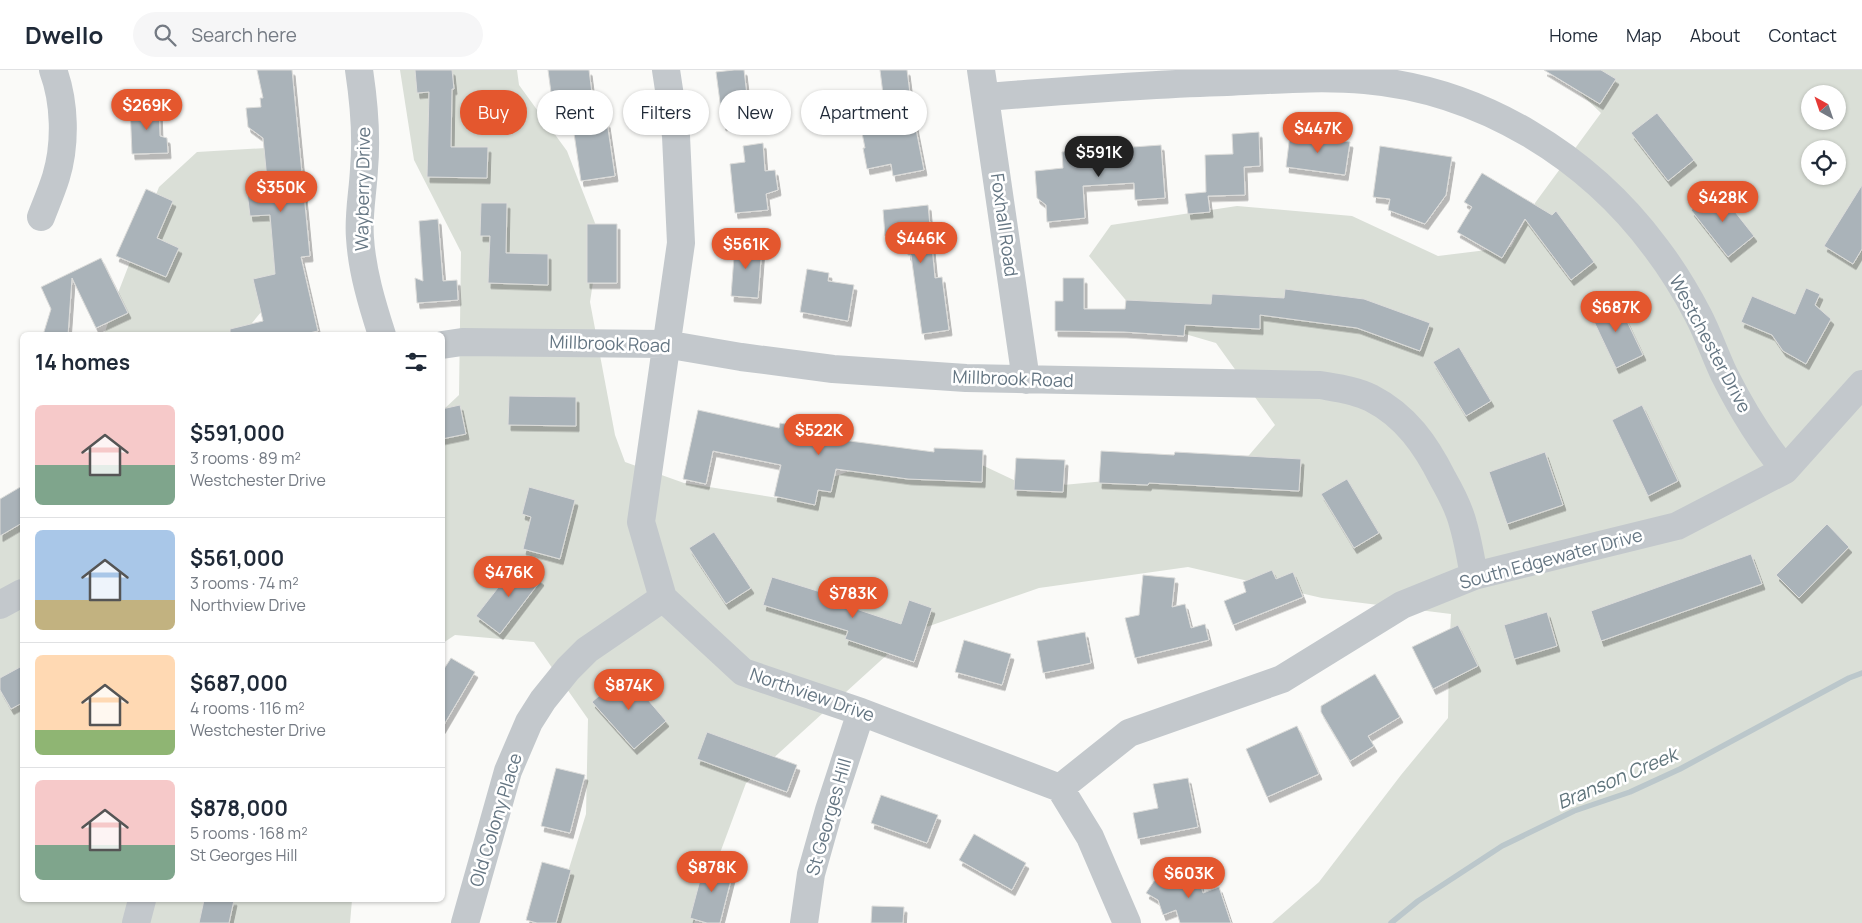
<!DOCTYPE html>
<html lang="en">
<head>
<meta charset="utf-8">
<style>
  :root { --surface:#fff; --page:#f6f6f7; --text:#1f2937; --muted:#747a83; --line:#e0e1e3; --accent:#e4572e }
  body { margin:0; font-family:Manrope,sans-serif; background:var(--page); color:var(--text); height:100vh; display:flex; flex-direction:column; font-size:19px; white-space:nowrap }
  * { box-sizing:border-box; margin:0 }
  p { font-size:16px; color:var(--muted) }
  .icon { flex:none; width:28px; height:28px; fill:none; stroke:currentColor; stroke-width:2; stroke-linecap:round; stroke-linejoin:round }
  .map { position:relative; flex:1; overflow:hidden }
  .details { position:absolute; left:20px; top:262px; width:425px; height:570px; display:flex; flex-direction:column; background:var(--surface); border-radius:8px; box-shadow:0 1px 4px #0004 }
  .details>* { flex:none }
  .hud { position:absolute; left:460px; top:20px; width:475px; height:45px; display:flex; gap:10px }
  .needle { width:32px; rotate:320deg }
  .controls { position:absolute; left:1801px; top:15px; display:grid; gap:10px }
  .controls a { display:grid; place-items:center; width:45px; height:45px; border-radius:50%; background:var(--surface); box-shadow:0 1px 4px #0004; font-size:25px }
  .price { position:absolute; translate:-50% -42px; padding:0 11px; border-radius:18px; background:var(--accent); color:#fff; font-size:16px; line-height:32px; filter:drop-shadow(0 1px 2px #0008) }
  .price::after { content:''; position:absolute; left:50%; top:30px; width:15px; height:11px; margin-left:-8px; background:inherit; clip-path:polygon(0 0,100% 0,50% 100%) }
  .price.on { background:#222; color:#fff }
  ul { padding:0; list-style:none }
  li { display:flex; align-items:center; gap:15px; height:125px; padding:0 15px }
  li+li { border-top:1px solid var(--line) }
  li span { display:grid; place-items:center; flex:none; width:140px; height:100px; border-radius:8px; color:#555 }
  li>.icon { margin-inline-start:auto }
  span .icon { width:60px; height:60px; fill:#fffc; stroke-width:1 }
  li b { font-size:21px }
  h2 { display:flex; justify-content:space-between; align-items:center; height:60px; padding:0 15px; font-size:21px }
  .pill { padding:0 18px; border-radius:22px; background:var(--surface); box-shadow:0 1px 4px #0004; font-size:18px; line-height:45px }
  .pill.on { background:var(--accent); color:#fff }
  header { display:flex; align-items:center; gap:30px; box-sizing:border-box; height:70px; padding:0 25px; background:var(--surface); border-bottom:1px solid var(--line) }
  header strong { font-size:24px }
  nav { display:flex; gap:28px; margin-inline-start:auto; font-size:18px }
  .search { width:350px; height:45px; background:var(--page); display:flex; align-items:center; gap:12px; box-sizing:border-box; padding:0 18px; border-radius:28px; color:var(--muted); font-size:19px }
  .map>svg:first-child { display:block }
</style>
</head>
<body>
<header>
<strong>Dwello</strong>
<div class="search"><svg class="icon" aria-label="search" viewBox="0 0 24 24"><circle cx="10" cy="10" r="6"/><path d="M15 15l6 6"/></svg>Search here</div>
<nav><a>Home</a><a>Map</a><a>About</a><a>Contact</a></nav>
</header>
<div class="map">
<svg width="1862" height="853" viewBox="0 0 1862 853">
  <defs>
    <filter id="shadow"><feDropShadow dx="3" dy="5.5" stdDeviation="0" flood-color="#0004"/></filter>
  </defs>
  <rect width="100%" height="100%" fill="#fafaf8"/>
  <path fill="#dadfd7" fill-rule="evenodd" d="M400,0h117l2,15 48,66 33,85 -10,66 25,133 10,27 59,21 94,15 98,-37 74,-11 81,38 117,-11 96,-16 31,-36 -59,-82 -72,-21 -55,-66 22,-31 126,-19 115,10 86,40 73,-9 24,-44 66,-90 -45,-43h306v853h-590l47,-41 82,-107 47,-57 1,-64 2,-40 -129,-16 -134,-31 -149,21 -127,44 -166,151 -52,140h-142l34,-109 2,-95 -54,-77 -79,-7 -12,8 -1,-232 17,-16 2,-143 -47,-92zM1810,24h28v27h-28zM1810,79h28v27h-28z
    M283,77l29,34 -21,95 -49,59h-138l14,-42 41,-106 38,-35z
    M22,425v405h330l-2,23h-350v-406z"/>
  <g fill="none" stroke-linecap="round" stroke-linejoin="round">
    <path stroke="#bbc7cb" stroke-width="5.5" d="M1391,853l27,-22 84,-55 72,-35 56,-19 50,-23 169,-91 13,-5"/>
  </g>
  <path fill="#aab3b9" stroke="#dcdcda" filter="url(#shadow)" d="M257,0h35l18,186 -9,1 17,74 -18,4h-70v-6l33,-8 -10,-42 22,-5 -5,-59 -20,1 -3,-24 21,-2 -5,-52 -15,-11 -2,-19 15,-1 -1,-9h3z
    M415,0h37l2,19h-2l-1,58h37l-1,31 -60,-1 2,-85 -12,1z
    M548,0h41l7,54 11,-2 8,54 -34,5 -10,-68 -17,2z
    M734,0h10l6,51 -27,4 -7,-53z
    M880,0h27l5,39 12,61 -31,6 -2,-12 -24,5 -4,-21h2l-5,-25 26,-5z
    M1544,0h57l15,9 -16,25z
    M159,35l1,31 7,2 1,15 -36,1 -2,-48z
    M1657,43l37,47 -26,21 -37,-48z
    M1259,62l1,34 -16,1 1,28 -37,1 2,16 -22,2 -3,-20 21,-2 -1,-37 28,-1 -1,-20z
    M1290,64l60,8 -5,33 -59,-8z
    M763,73l2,28 10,-1 3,20 -12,4 2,16 -33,3 -5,-49 15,-2 -2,-16z
    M1161,75l4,53 -30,2 -1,-17 -51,3 2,32 -38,4 -1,-17 -9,-7 -2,-27 28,-3 -1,-16z
    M1380,76l72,11 -6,38 -21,29 -37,-14 2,-11 -17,-2z
    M1482,103l70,42 4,-4 38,51 -23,18 -46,-61 -23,39 -45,-26 15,-25 -8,-5z
    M1862,115v64l-9,15 -29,-18z
    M146,119l27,12 -16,37 22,10 -13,29 -50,-21z
    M1717,119l37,47 -26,21 -37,-47z
    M481,133h26l-1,50 42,1v31l-60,-2 2,-47h-10z
    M928,135l7,73 7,-1 7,53 -27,4 -11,-79h-3l-2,-21 -21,2 -2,-26z
    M438,149l5,62 14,-1 1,20 -41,3 -2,-25 8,3 -4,-60z
    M587,154h30v59h-30z
    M735,173l27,2 -4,53 -27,-2z
    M101,188l27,55 -32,15 -24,-50 -4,57h-25l8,-26 -10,-22z
    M807,199l22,4 -1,8 26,4 -6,36 -48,-9z
    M1063,208h21v31h41l1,-9 85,4 1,-10 72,4 1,-9 79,10 66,24 -10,28 -63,-23 -97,-13v14l-75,-4 -1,11 -60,-4 -69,-1v-30h8z
    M1806,218l14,6 -5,11 16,14 -25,45 -23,-13 -11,-16 -31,-13 11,-26 43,18z
    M1616,228l27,57 -27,13 -27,-57z
    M1459,277l32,54 -25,15 -33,-54z
    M509,326l67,1v29l-68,-1z
    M460,335l6,29 -24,5v-30z
    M1642,335l36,76 -30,15 -36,-76z
    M698,340l81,18 1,-5 63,12 -1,5 92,12v-4l49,2 -1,32 -74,-3 -72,-10 -5,23 -13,-2 -3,15 -41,-9 7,-31 -68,-14 -7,33 -23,-5z
    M1101,381l73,4 1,-3 126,7 -2,32 -150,-8 -1,2 -49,-2z
    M1545,382l18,53 -56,19 -18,-52z
    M1016,388l49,2 -2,32 -49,-2z
    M1347,409l32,54 -25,15 -33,-54z
    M22,416v37l-22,13v-37z
    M529,417l46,13 -15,59 -37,-10 8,-32 -9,-3z
    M1827,454l22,23 -50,51 -23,-23z
    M714,462l37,56 -25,16 -37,-56z
    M1751,484l11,30 -161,57 -10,-30z
    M518,492l23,18 -41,54 -24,-18z
    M1272,500l4,9 17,-7 10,25 -70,28 -9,-24 22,-9 -3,-10z
    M1143,505l32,3 -3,29 13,-3 6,24 14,-4 4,16 -74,18 -10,-40 14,-3z
    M772,507l65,20 -2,5 66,22 8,-24 23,8 -18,54 -69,-23 3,-8 -85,-26z
    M1547,542l10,34 -43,13 -10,-34z
    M1458,555l20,41 -45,23 -21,-42z
    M1085,562l6,31 -48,10 -6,-32z
    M964,570l47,14 -9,31 -47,-13z
    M451,588l24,14 -33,56v-56z
    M22,596v37l-11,6 -11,-19v-12z
    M625,603l41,48 -32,28 -42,-47z
    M1375,604l25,43 -32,19 6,10 -24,15 -29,-49v-6z
    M1297,656l22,48 -52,23 -21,-48z
    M707,662l90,33 -10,27 -90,-33z
    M556,698l29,7 -15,58 -29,-7z
    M1188,708l10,49 -60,12 -5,-26 25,-5 -5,-24z
    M881,725l57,20 -11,28 -56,-20z
    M974,764l52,29 -14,27 -53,-30z
    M705,791l29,7 -14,55h-13l-17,-5z
    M542,792l29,8 -15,53h-19l-11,-3z
    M1195,797l8,26 16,-6 12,36h-51l-4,-13 -13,5 -5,-15 -12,-7 8,-12z
    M204,830h30l-5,23h-30z
    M872,836l32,1 -1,16h-32z"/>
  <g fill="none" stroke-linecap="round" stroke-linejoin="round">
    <path stroke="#c3c8cc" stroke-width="28" d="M359,0c5,33 8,66 5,99 -1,23 -6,46 -4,69 2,33 12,66 22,97
      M666,0l10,66 5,107 -40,279 22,76 80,74 118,40 199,76 30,49 37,86
      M981,0l45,310
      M985,27c81,-6 161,-13 242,-15 46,-2 92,-6 138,-2 116,10 223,76 291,168 16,21 30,44 42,67 10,19 17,40 26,59 17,34 37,67 61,96
      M41,147c5,-13 11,-27 15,-40 10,-33 9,-75 -3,-107
      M442,275l20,-3 203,2 76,13 92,12 133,9 354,7c17,3 35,5 51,13 35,18 55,47 72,81 8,14 16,29 20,45 5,17 8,35 11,52
      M0,535l22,-12
      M1060,718l69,-55 153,-54 120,-74 72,-29 203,-50 108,-56 77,-86
      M136,853l6,-23
      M465,853l43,-152 21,-49 14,-22 25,-31 19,-19 76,-52
      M804,853l7,-49 18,-64 32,-98"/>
  </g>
  <g text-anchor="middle" stroke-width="5" stroke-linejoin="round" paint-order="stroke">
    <g font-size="18" fill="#657683" stroke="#fff">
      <text transform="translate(363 119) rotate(-89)" y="6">Wayberry Drive</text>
      <text transform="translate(1004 155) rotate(82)" y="6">Foxhall Road</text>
      <text transform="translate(610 274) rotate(2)" y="6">Millbrook Road</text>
      <text transform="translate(1710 274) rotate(62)" y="6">Westchester Drive</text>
      <text transform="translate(1013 309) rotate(2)" y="6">Millbrook Road</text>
      <text transform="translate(1551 489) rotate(-15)" y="6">South Edgewater Drive</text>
      <text transform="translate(812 625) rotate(19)" y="6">Northview Drive</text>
      <text transform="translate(829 747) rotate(-74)" y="6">St Georges Hill</text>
      <text transform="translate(496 750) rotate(-73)" y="6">Old Colony Place</text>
    </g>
    <g font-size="19" font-style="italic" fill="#60757c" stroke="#fff">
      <text transform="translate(1617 708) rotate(-23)" y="7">Branson Creek</text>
    </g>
  </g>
</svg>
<div class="controls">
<a><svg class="needle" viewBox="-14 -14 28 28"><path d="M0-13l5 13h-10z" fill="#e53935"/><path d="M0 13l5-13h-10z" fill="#747a83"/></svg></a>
<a><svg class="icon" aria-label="locate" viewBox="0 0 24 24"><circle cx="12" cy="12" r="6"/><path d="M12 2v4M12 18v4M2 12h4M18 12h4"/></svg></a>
</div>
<b class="price" style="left:147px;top:61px">$269K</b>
<b class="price" style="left:1318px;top:84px">$447K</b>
<b class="price on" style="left:1099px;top:108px">$591K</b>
<b class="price" style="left:281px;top:143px">$350K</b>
<b class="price" style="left:1723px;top:153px">$428K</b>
<b class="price" style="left:921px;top:194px">$446K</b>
<b class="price" style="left:746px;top:200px">$561K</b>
<b class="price" style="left:1616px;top:263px">$687K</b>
<b class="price" style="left:819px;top:386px">$522K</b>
<b class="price" style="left:509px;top:528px">$476K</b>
<b class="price" style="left:853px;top:549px">$783K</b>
<b class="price" style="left:629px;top:641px">$874K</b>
<b class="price" style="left:712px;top:823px">$878K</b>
<b class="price" style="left:1189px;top:829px">$603K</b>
<div class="hud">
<a class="pill on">Buy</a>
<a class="pill">Rent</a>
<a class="pill">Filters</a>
<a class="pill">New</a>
<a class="pill">Apartment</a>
</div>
<section class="details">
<h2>14 homes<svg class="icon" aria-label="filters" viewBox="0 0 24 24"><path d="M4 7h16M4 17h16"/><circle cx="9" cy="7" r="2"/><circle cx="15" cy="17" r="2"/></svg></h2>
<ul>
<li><span style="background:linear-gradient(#f6c9c9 60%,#7fa58c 0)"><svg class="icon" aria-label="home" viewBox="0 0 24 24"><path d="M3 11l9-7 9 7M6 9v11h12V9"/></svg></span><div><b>$591,000</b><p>3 rooms · 89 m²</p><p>Westchester Drive</p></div></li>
<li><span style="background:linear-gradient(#a9c7e8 70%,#c2b280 0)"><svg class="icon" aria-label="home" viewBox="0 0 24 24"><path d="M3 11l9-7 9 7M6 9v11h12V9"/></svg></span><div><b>$561,000</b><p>3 rooms · 74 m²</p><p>Northview Drive</p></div></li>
<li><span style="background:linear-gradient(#ffd9b3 75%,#8fb573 0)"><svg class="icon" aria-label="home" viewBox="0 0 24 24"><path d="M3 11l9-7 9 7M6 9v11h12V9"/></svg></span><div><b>$687,000</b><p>4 rooms · 116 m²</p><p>Westchester Drive</p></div></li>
<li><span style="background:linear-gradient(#f6c9c9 65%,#7fa58c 0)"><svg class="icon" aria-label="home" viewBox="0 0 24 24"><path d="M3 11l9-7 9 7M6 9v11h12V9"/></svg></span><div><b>$878,000</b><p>5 rooms · 168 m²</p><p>St Georges Hill</p></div></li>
</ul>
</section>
</div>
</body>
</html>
